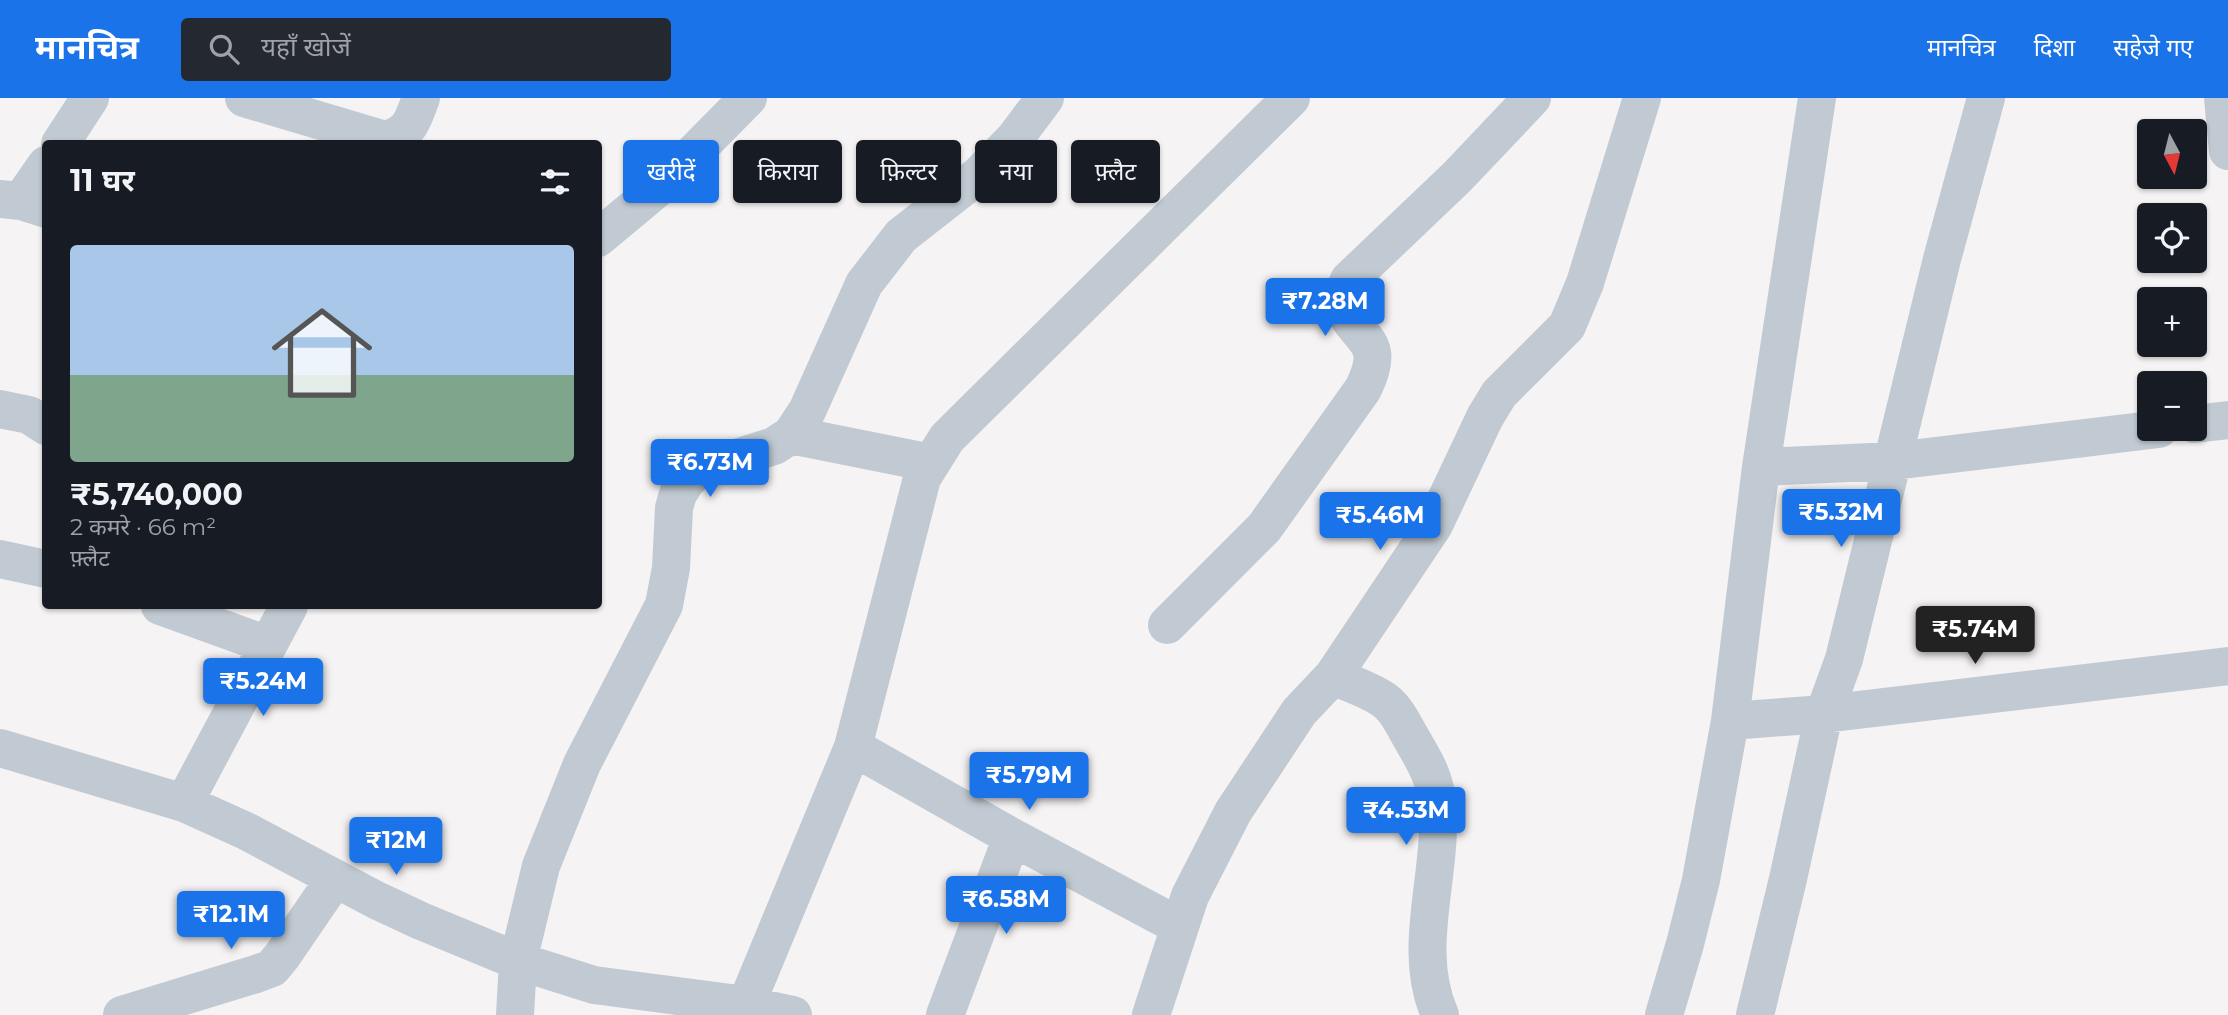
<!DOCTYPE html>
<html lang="hi">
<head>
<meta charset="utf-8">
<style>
  :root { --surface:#171b24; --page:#242831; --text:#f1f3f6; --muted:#9ea1a6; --accent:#1a73e8 }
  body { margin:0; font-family:Montserrat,"Noto Sans Devanagari",sans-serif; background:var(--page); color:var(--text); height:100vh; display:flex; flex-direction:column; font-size:26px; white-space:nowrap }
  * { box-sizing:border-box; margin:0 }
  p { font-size:23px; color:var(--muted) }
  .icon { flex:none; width:38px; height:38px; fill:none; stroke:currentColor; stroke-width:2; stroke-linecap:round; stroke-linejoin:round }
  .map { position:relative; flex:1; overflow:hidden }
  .panel { position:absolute; left:42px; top:42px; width:560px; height:469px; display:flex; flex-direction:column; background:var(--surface); border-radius:7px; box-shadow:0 2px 5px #0004 }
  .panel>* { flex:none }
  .hud { position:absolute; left:623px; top:42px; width:665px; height:63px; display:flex; gap:14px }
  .needle { width:46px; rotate:173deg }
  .tools { position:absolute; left:2137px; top:21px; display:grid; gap:14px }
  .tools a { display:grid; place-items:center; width:70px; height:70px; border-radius:7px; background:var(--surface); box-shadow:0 2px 5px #0004; font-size:35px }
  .price { position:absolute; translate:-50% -60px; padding:0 16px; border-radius:7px; background:var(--accent); color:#fff; font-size:23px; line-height:46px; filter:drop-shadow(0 2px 4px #0008) }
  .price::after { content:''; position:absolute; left:50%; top:42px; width:21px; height:16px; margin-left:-10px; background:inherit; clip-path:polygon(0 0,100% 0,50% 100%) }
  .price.selected { background:#222; color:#fff }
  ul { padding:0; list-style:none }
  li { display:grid; align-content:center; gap:14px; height:371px; padding:0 28px }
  li span { display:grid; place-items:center; height:217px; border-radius:7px; color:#555 }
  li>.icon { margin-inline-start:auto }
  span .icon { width:126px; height:126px; fill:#fffc; stroke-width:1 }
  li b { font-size:30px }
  h2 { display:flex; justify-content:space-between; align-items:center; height:84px; padding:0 28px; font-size:30px }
  .chip { padding:0 24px; border-radius:7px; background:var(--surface); box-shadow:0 2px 5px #0004; font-size:24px; line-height:63px }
  .chip.selected { background:var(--accent); color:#fff }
  header { display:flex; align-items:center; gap:42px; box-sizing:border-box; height:98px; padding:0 35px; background:var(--accent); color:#fff }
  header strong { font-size:33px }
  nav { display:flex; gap:38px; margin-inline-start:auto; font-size:24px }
  .search { width:490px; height:63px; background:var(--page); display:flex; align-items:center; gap:18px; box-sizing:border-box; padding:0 24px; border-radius:7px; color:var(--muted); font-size:26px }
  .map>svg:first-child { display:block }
</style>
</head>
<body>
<header>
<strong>मानचित्र</strong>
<div class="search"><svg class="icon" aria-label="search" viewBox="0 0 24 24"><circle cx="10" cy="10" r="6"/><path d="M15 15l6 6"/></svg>यहाँ खोजें</div>
<nav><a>मानचित्र</a><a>दिशा</a><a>सहेजे गए</a></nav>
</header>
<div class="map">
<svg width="2228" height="917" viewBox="0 0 2228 917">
  <rect width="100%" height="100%" fill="#f5f3f3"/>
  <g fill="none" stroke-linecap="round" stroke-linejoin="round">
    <path stroke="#c1cad2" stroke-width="38" d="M244,0l141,42c26,-7 27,-19 36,-42
      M2223,0l5,53
      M60,46l30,-46
      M0,101l21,2 25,8
      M21,103l25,-36
      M598,140l66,-55 84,-85
      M0,311l29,6 17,11
      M2194,326l34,-4
      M791,337l140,28
      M1761,369l133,-6 265,-32
      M0,461l46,10
      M160,508l108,39
      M1167,527l97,-97 99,-139c26,-53 -8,-46 -23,-89l9,-20 108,-103 75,-79
      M1333,578c15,7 34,13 48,22 14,8 21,24 29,38 9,16 21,34 25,53 14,74 -27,154 5,226
      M1730,623l94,-7 404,-48
      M853,649l159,90 167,89
      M0,650l184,55 62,28 130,69 45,21 97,40 76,24 152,20 47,10
      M184,705l105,-197
      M746,907l107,-258 69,-269 25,-40 344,-340
      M122,917l134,-41 16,-6 10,-12 52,-76
      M515,917l3,-54 23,-95 41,-102 82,-159 7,-37 3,-60 4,-14 9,-14 11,-10 76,-24 17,-11 16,-24 57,-127 37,-48 78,-61 36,-37 30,-40
      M945,917l67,-178
      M1151,917l39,-119 43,-84 66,-100 34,-36 101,-151 51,-108 14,-23 68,-68 18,-43 57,-185
      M1664,917l21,-71 16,-64 29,-159 31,-254 56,-369
      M1755,917l33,-136 36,-165 20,-55 98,-400 44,-161"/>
  </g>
</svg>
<div class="tools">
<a><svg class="needle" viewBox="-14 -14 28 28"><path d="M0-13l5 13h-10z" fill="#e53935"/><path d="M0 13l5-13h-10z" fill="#9ea1a6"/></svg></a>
<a><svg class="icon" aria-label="locate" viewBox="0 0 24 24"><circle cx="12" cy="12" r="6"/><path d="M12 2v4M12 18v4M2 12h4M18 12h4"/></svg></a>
<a>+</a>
<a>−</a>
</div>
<b class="price" style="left:1325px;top:240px">₹7.28M</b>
<b class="price" style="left:710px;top:401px">₹6.73M</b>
<b class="price" style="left:1841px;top:451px">₹5.32M</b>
<b class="price" style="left:1380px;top:454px">₹5.46M</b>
<b class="price selected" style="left:1975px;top:568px">₹5.74M</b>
<b class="price" style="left:263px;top:620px">₹5.24M</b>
<b class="price" style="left:1029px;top:714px">₹5.79M</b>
<b class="price" style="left:1406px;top:749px">₹4.53M</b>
<b class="price" style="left:396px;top:779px">₹12M</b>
<b class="price" style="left:1006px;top:838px">₹6.58M</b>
<b class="price" style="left:231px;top:853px">₹12.1M</b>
<div class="hud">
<a class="chip selected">खरीदें</a>
<a class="chip">किराया</a>
<a class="chip">फ़िल्टर</a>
<a class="chip">नया</a>
<a class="chip">फ़्लैट</a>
</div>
<section class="panel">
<h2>11 घर<svg class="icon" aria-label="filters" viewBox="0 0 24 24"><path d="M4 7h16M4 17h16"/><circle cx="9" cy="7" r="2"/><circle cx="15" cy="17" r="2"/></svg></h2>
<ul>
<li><span style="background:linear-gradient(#a9c7e8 60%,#7fa58c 0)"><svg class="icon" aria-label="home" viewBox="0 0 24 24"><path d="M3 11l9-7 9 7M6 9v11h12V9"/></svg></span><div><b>₹5,740,000</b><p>2 कमरे · 66 m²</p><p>फ़्लैट</p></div></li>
</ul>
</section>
</div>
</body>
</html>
